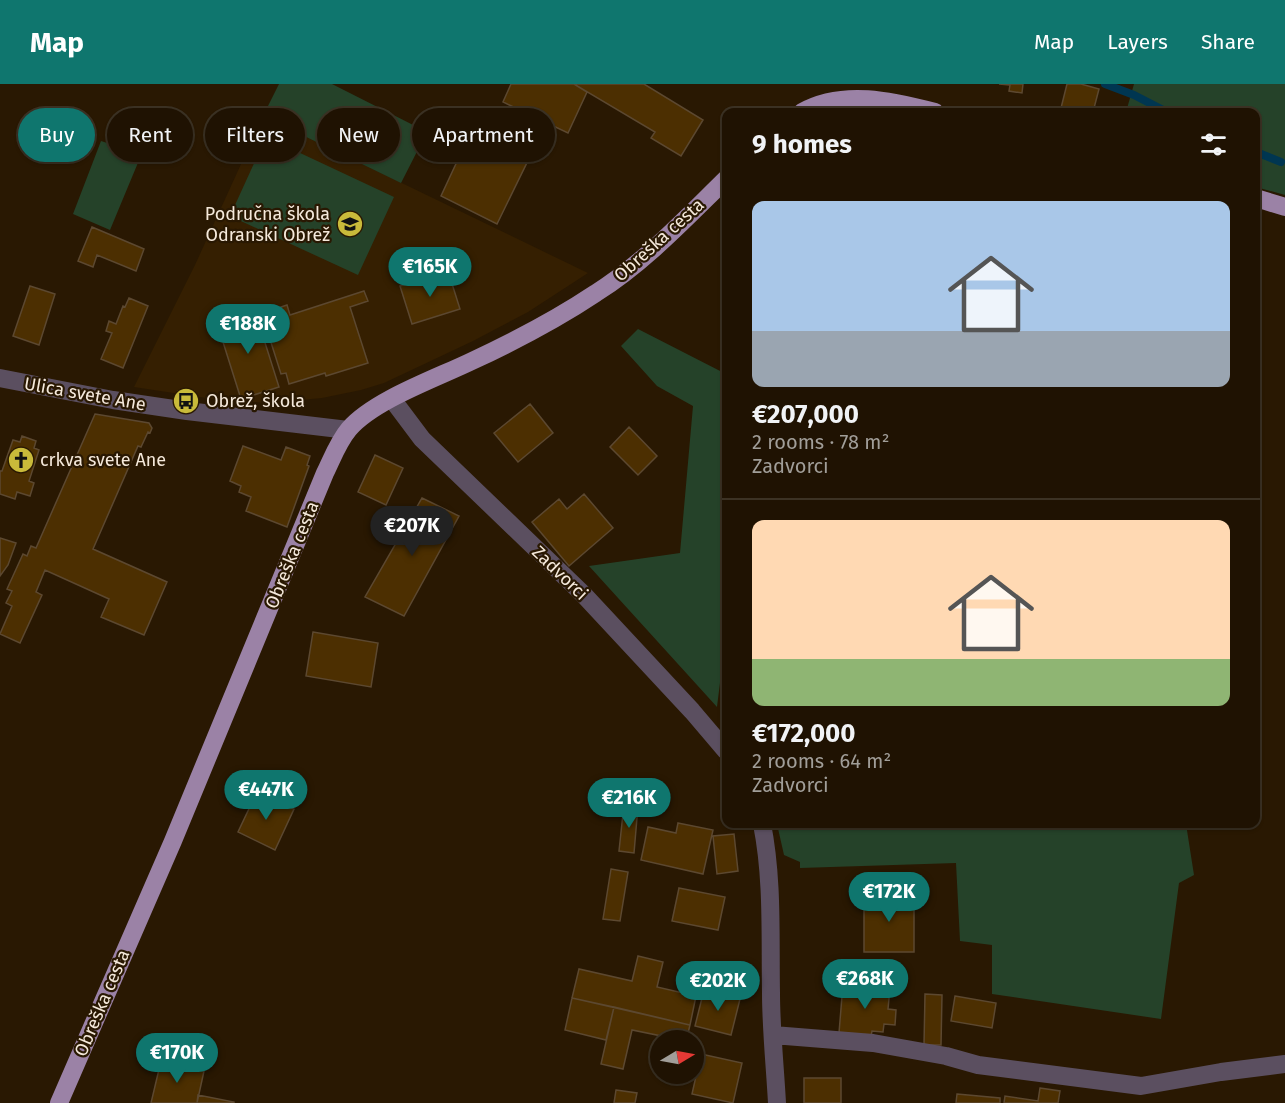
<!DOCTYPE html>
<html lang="en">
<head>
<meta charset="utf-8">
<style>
  :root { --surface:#1f1202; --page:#271b0c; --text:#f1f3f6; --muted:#a19e99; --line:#3c3224; --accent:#0f766e }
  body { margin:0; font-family:"Fira Sans",sans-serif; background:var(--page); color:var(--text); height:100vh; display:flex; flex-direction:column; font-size:22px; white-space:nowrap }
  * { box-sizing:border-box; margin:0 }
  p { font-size:20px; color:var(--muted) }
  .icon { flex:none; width:33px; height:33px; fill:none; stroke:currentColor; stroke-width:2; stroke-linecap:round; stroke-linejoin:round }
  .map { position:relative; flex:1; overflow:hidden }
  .panel { position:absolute; left:722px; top:24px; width:538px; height:720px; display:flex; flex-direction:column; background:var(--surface); border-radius:12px; box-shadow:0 2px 4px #0004,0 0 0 2px var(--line) }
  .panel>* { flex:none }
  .top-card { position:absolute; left:18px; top:24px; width:570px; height:54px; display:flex; gap:12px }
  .needle { width:39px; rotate:80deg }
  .tools { position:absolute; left:650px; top:946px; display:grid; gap:12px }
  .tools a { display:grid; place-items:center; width:54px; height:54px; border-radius:50%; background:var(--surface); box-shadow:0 2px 4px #0004,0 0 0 2px var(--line); font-size:30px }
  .price { position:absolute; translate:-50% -51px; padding:0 14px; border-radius:21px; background:var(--accent); color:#fff; font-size:20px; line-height:39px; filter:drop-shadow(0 2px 3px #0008) }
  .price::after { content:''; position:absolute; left:50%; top:36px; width:18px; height:14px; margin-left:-9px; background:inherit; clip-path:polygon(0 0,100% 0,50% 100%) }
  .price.on { background:#222; color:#fff }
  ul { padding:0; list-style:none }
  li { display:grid; align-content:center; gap:12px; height:318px; padding:0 30px }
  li+li { border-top:2px solid var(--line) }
  li span { display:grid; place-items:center; height:186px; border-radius:12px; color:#555 }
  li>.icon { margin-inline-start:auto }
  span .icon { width:108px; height:108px; fill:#fffc; stroke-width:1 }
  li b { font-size:26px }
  h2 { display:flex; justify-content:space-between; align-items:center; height:72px; padding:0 30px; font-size:26px }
  .pill { padding:0 21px; border-radius:27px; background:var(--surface); box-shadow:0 2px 4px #0004,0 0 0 2px var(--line); font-size:21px; line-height:54px }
  .pill.on { background:var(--accent); color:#fff }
  header { display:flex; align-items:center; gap:36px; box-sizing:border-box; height:84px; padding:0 30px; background:var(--accent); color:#fff }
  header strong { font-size:28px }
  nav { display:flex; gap:33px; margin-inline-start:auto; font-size:21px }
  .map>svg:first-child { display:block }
</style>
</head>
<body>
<header>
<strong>Map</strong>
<nav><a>Map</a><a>Layers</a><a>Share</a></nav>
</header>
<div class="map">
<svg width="1285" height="1019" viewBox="0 0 1285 1019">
  <rect width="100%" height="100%" fill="#291802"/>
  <path fill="#351f01" d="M263,32l325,157 -60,39 -55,29 -89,42 -23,7 -39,8 -54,5 -55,-4 -79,-12 61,-122z"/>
  <path fill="#254229" d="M279,0h53l95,48 -26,51 -138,-67z
    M1134,0h151v111l-29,-8v-75h-130z
    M132,39l20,6 -42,101 -37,-16 28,-73 22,7z
    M266,53l128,60 -36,78 -128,-59z
    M638,245l88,45v260l-9,73 -128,-141 91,-13 13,-147 -36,-20 -36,-40z
    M777,740h409l8,51 -15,8 -18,136 -169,-25v-49l-32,-4 -4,-78 -156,5v-6l-16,-7z"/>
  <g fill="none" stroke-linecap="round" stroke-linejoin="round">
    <path stroke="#003651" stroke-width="8" d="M1105,0l29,11 33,17
      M1256,68l25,10"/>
  </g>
  <path fill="#4c2f01" stroke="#5c4830" stroke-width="1.5" d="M511,0h63l13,8 -19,41 -65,-31z
    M574,0h70l59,36 -22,36 -30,-18 4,-6z
    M999,0h24l-1,9 -13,-2 1,-6z
    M1067,0h14l18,5 -6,23h-33z
    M502,33l38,19 -43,88 -56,-28 20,-43 19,9z
    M92,143l52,22 -8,22 -39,-16 -4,12 -15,-6z
    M448,187l12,38 -48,15 -12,-38z
    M30,202l25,8 -16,51 -26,-9z
    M364,207l4,10 -18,6 18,56 -42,13 -1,-3 -36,11 -3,-11 -5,1 -13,-41 10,-3 -6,-20 15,-5 3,10z
    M129,214l19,8 -25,62 -22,-9 11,-26 -6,-2 3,-10 7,3 7,-18 2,1z
    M255,227l24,76 -38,12 -24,-76z
    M530,320l23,29 -35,29 -24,-29z
    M95,330l54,9 3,5 -2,5 -2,-1 -7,15 -3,-1 -45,103 74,33 -23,53 -43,-18 8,-18 -64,-29 -9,22 6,3 -22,48 -20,-9 12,-28 -6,-3 6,-12 -5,-2 16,-35 4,2 4,-10 5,2z
    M629,343l28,29 -19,19 -28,-28z
    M22,352l14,5 -2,7 5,2 -10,31 5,2 -4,13 -13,-4 -2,7 -15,-5v-23h2l11,-31 7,2z
    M243,362l38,14 5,-13 24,9 -3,9 2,1 -22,61 -41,-16 5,-14 -12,-5 2,-6 -11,-5z
    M375,371l28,13 -17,37 -28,-13z
    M584,410l29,34 -44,38 -37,-44 27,-23 8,10z
    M422,414l37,18 -55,100 -39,-19z
    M0,454l16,5 -8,22 -8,11z
    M313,548l65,11 -7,44 -65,-11z
    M257,708l37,17 -19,41 -37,-18z
    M624,720l14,2 -4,47 -15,-2z
    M678,739l35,7 -10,44 -62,-14 7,-33 28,6z
    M734,750l4,37 -21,3 -4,-38z
    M611,785l17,3 -8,49 -17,-2z
    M876,803h21v12l17,1v52h-50v-53h12z
    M679,804l46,9 -7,33 -46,-9z
    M638,872l25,6 -6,25 39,9 -6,29 -118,-27 7,-29 53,12z
    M843,900l47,4 -2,21 8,1 -1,15 -11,-1 -1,8 -11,-1 -1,5 -32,-3z
    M704,906l36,9 -9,36 -36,-9z
    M925,910l17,1 -1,50h-17z
    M955,912l41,7 -4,25 -41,-7z
    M572,914l42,9 -8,33 -41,-10z
    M614,923l76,18 -4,16 -54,-11 -9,39 -22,-5z
    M701,970l41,9 -9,40 -41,-9z
    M161,977l43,10 -7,32h-46z
    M804,994h37v25h-37z
    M1040,1004l20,3 -2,12h-54l1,-7 33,5z
    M616,1006l21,3 -2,10h-21z
    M957,1010l43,4v5h-44z
    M198,1011l36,7v1h-37z"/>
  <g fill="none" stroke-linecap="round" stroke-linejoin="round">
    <path stroke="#5b4f60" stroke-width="18" d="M0,294l113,22 74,11 161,19
      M392,315l30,40 162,156 108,116 34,40
      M762,740c11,55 8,112 9,169 0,36 4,73 6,110
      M773,951l100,8 73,13 32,9 163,21 80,-14 64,-8"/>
    <path stroke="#9b82a6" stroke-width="18" d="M802,28c41,-23 90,-11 133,0
      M1256,114l29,9
      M59,1019l114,-262 152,-368c7,-14 13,-31 24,-44 25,-29 88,-51 123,-68 43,-20 85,-42 124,-68 49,-31 89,-74 130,-114"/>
  </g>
  <defs>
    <g id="school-disc" transform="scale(1.35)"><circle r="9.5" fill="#c9ba3a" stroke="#291802"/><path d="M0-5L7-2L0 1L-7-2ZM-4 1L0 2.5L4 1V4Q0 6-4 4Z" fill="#111"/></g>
    <g id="bus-disc" transform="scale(1.35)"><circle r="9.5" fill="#c9ba3a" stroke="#291802"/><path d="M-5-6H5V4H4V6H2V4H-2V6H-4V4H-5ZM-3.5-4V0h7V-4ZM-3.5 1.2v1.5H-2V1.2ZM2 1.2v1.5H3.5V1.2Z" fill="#111"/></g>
    <g id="church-disc" transform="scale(1.35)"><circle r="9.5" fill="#c9ba3a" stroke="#291802"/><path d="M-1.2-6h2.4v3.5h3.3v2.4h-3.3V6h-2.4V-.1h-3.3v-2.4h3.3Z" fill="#111"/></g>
  </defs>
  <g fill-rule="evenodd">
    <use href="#school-disc" x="350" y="140"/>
    <use href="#bus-disc" x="186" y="317"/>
    <use href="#church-disc" x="21" y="376"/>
  </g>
  <g text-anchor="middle" stroke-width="4.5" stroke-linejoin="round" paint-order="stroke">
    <g font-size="18" fill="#f5e9db" stroke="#291802" text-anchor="start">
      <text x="330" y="136" text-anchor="end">Područna škola<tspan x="330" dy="21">Odranski Obrež</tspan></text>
      <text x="206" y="323">Obrež, škola</text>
      <text x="40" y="382">crkva svete Ane</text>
    </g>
    <g font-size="18" fill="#f5e9db" stroke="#291802">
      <text transform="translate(659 156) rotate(-42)" y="6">Obreška cesta</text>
      <text transform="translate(85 310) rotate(10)" y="6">Ulica svete Ane</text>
      <text transform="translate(292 471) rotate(-68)" y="6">Obreška cesta</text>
      <text transform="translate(560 489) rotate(44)" y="6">Zadvorci</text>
      <text transform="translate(102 919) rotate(-67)" y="6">Obreška cesta</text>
    </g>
  </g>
</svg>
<div class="tools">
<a><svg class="needle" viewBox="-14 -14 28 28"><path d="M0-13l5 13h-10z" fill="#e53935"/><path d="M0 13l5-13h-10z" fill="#a19e99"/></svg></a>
</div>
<b class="price" style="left:430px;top:214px">€165K</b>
<b class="price" style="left:248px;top:271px">€188K</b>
<b class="price on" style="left:412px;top:473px">€207K</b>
<b class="price" style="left:266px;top:737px">€447K</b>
<b class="price" style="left:629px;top:745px">€216K</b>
<b class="price" style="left:889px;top:839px">€172K</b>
<b class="price" style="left:865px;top:926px">€268K</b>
<b class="price" style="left:718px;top:928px">€202K</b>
<b class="price" style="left:177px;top:1000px">€170K</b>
<div class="top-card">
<a class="pill on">Buy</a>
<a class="pill">Rent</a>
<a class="pill">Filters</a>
<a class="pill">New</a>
<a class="pill">Apartment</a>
</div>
<section class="panel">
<h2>9 homes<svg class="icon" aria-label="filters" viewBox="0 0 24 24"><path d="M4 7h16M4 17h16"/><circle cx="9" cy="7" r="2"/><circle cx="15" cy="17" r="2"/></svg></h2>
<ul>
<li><span style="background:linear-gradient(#a9c7e8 70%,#9aa5b1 0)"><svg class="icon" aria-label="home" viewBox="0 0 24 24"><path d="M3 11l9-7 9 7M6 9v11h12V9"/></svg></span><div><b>€207,000</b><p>2 rooms · 78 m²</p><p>Zadvorci</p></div></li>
<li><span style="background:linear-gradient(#ffd9b3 75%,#8fb573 0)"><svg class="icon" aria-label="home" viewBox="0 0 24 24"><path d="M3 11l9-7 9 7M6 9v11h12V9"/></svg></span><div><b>€172,000</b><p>2 rooms · 64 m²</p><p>Zadvorci</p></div></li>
</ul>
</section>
</div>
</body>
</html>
